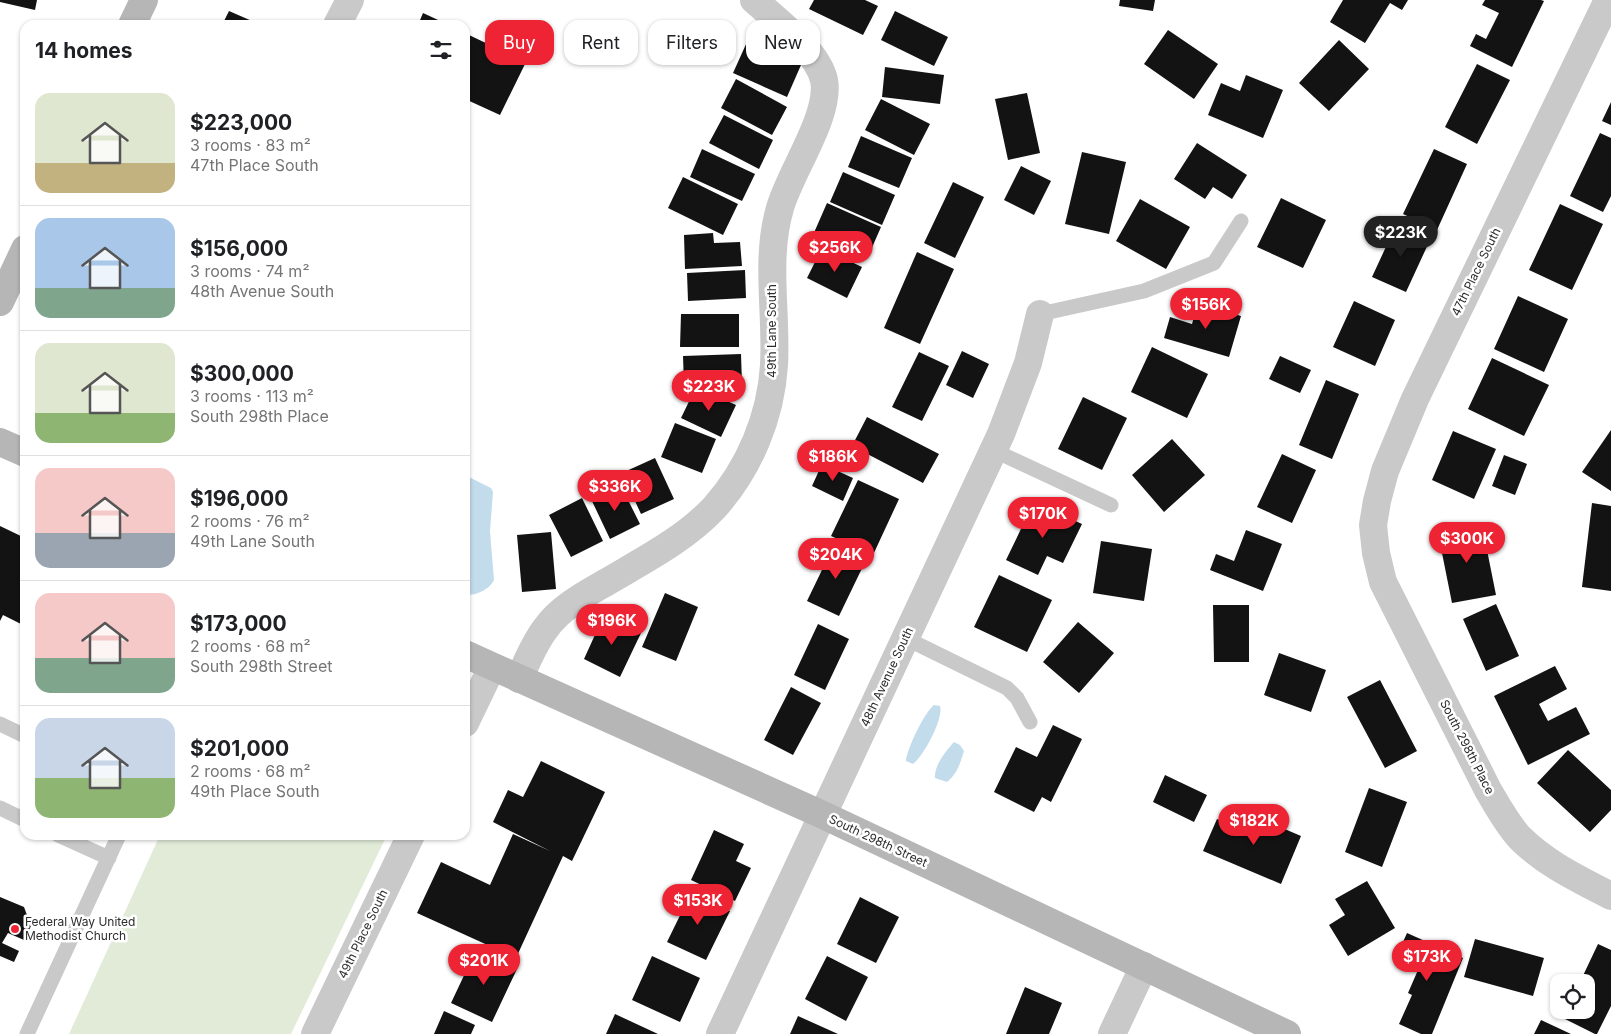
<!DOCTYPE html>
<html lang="en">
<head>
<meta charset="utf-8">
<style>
  :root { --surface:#fff; --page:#f2f2f2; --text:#202124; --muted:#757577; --line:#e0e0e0; --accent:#ee2333 }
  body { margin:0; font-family:Inter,sans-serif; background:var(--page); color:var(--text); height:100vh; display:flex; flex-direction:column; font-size:19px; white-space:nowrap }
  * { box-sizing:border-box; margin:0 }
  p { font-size:16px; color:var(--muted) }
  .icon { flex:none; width:28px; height:28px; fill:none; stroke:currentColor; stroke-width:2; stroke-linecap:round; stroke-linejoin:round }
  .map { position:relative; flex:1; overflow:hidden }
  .details { position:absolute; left:20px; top:20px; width:450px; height:820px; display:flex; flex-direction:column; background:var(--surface); border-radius:15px; box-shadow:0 1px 4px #0004 }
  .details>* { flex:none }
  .guide { position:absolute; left:485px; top:20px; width:475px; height:45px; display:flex; gap:10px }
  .buttons { position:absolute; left:1550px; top:974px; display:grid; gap:10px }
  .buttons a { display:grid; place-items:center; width:45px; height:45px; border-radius:10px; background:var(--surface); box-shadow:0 1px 4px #0004; font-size:25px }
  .price { position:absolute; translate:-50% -42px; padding:0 11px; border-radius:18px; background:var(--accent); color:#fff; font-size:16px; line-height:32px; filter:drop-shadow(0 1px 2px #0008) }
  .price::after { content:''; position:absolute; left:50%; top:30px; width:15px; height:11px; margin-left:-8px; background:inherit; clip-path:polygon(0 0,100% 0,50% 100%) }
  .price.on { background:#222; color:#fff }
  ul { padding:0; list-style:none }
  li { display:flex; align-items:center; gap:15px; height:125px; padding:0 15px }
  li+li { border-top:1px solid var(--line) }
  li span { display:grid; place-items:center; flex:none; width:140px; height:100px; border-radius:15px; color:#555 }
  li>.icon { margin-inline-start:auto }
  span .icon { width:60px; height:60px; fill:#fffc; stroke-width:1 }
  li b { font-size:21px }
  h2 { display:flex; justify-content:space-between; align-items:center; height:60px; padding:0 15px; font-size:21px }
  .pill { padding:0 18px; border-radius:15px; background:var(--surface); box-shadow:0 1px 4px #0004; font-size:18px; line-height:45px }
  .pill.on { background:var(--accent); color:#fff }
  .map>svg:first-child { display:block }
</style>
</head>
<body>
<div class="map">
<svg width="1611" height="1034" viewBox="0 0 1611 1034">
  <rect width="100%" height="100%" fill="#fff"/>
  <path fill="#e2ebd8" d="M160,835h227l-96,199h-222z"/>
  <path fill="#c3dcec" d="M465,475l26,13 2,4 -3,39 4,49c-4,9 -18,16 -29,15z
    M934,705l6,1c4,13 -17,51 -27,58l-7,-3c1,-12 18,-48 28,-56z
    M954,742l6,3 4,6c-4,13 -7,23 -17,31l-12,-4c-1,-13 11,-27 19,-36z"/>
  <path fill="#131313" d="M0,0h37l-2,10 -35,-8z
    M814,0h51l13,6 -15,29 -54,-26z
    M1120,0h35l-2,11 -34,-5z
    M1343,0h65l-6,10 -12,-7 -25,40 -35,-21z
    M1485,0h56l3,1 -32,66 -42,-21 6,-12 10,5 13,-26 -17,-8z
    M229,11l32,14h-39z
    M895,11l53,26 -14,29 -53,-26z
    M423,13l26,12h-31z
    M1168,30l50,34 -24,35 -50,-35z
    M469,35l57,27 -26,53 -35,-16v-55z
    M1339,40l30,29 -40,42 -30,-28z
    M747,42l54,23 -14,32 -54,-24z
    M1477,64l33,16 -33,64 -32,-17z
    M885,67l59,8 -4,29 -58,-7z
    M1246,75l37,15 -20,48 -55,-23 13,-32 19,8z
    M736,79l51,28 -15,28 -51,-27z
    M1027,93l13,60 -32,7 -13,-61z
    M881,99l49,25 -16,31 -49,-25z
    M1611,102v23l-9,-4z
    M724,115l49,25 -14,29 -50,-26z
    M1600,133l11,5v58l-8,16 -33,-16z
    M861,136l51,22 -13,30 -51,-21z
    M1197,143l50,32 -15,24 -19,-12 -8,12 -31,-20z
    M702,149l53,25 -13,27 -52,-24z
    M1434,149l33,15 -30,66 -34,-16z
    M1082,152l44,10 -17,72 -44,-10z
    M1021,166l30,15 -17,34 -30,-15z
    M843,172l52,23 -13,30 -52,-23z
    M683,177l55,27 -15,31 -55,-27z
    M953,182l31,15 -29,61 -31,-15z
    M1281,198l45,22 -23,48 -46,-21z
    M1140,199l50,28 -24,42 -50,-28z
    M827,203l54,24 -14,32 -54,-24z
    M1560,204l43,20 -31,66 -43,-20z
    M1396,225l34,15 -24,52 -34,-15z
    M713,233l1,10 26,-1 2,24 -57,3 -1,-34z
    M822,248l40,19 -15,31 -40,-20z
    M917,252l37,17 -34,75 -36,-16z
    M745,270l1,28 -58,3 -1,-28z
    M1518,296l50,23 -24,53 -50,-23z
    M1354,301l41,19 -20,46 -42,-19z
    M1198,303l43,13 -12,41 -65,-19 6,-21 22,7z
    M681,314h58v33h-59z
    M1152,347l56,27 -21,44 -56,-26z
    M962,351l27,13 -16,34 -27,-13z
    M919,352l30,14 -27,55 -30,-14z
    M741,354l1,30 -58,2 -1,-30z
    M1280,356l31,14 -11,23 -31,-14z
    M1492,358l57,27 -25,51 -56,-27z
    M1326,380l33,14 -27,65 -33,-14z
    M696,387l40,18 -15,32 -40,-19z
    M1083,397l44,21 -25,52 -44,-21z
    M867,417l72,37 -16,29 -71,-37z
    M675,423l41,16 -14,34 -41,-16z
    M1611,430v61l-29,-19z
    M1453,431l43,18 -22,50 -42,-19z
    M1172,439l33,36 -41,37 -32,-37z
    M1282,454l34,16 -24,53 -35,-16z
    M1504,455l23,9 -12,31 -23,-9z
    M655,458l19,41 -33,15 -19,-41z
    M822,464l31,14 -10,23 -31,-15z
    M858,480l41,19 -26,56 -42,-19z
    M620,484l20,40 -30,15 -19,-40z
    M582,498l21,43 -32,16 -22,-42z
    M1034,502l48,22 -19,39 -16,-7 -9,19 -32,-15z
    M1592,503l19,3v85l-29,-4z
    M1482,525l14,70 -44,8 -14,-70z
    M0,526l25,12v88l-22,-11 -3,6z
    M1246,530l36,14 -19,47 -53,-21 6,-16 18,7z
    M551,532l5,57 -34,3 -5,-57z
    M1101,541l51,8 -8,52 -51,-8z
    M834,545l32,15 -27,56 -32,-15z
    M999,575l53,25 -25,52 -53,-25z
    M665,593l33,14 -22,54 -34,-14z
    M1496,604l23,52 -33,15 -23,-52z
    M1213,605h36v57h-35z
    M604,615l37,18 -21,44 -36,-18z
    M1078,622l36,31 -35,40 -36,-31z
    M818,624l31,15 -24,51 -31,-15z
    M1279,653l47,17 -15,42 -47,-17z
    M1555,666l12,23 -28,15 9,17 28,-14 14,27 -62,31 -34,-69z
    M1380,680l37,71 -32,17 -38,-71z
    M791,687l30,16 -28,52 -29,-15z
    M1053,725l29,14 -31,63 -9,-5 -8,15 -40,-20 22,-45 21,10z
    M1568,750l43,40v20l-21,22 -53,-49z
    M541,761l64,31 -33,69 -9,-5 -47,102 -99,-45 24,-51 49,23 23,-51 37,17 -57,-29 15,-32 15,7z
    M1165,775l42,20 -13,27 -41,-20z
    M1369,788l38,14 -25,65 -37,-15z
    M1243,811l58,25 -20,48 -78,-33 14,-32 19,8z
    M714,830l30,14 -8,17 15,7 -16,33 -44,-21z
    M1367,881l28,47 -47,28 -19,-31 16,-10 -10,-16z
    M691,893l39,18 -24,49 -39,-18z
    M0,897l24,10 7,19 -7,14 -16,-7 -6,10 17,8 -5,11 -14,-6z
    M860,897l39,20 -23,46 -39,-19z
    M1407,933l56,25 -31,76h-11l-22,-10 13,-29 -4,-2 10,-23 -23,-10z
    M1475,939l69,19 -11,38 -69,-19z
    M1598,944l13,6v56l-14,28h-2l-32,-16 4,-8h19v-28h-6z
    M476,950l41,19 -25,53 -41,-19z
    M652,956l48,22 -20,44 -48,-22z
    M827,956l41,21 -22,44 -41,-22z
    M1025,987l37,16 -13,31h-43z
    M444,1011l31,14 -4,9h-37z
    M615,1014l43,20h-52z
    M798,1016l40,18h-48z
    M1541,1020l30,14h-37z"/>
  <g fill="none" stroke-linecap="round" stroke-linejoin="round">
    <path stroke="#c9c9c9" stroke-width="15" d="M1040,314l104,-23 70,-28 27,-42
      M993,450l118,55
      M905,638l102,50 10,10 13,24
      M0,724l25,12
      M0,808l25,12
      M58,835l51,23
      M27,1034l92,-199"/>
    <path stroke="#c9c9c9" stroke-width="28" d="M1608,0l-193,399 -30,72 -8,30 -4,24 3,28 7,29 105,208c10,17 19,34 32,48 26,26 59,41 91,58
      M337,25l13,-25
      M519,679c8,-17 15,-36 27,-51 14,-20 38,-33 59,-45 37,-22 79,-43 109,-75 35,-39 57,-91 60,-143 3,-52 -9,-106 6,-157 10,-36 51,-93 44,-128 -7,-30 -48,-60 -70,-80
      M465,723l27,-56
      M315,1034l96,-199
      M720,1034l281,-600 27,-71 12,-49
      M1112,1034l32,-68"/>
    <path stroke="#b6b6b6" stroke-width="28" d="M132,25l12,-25
      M0,302l25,-53
      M0,442l25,11
      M465,654l358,161 464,219"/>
  </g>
  <circle fill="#ee2333" stroke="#fff" stroke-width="2" cx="15" cy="929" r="5"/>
  <g text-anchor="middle" stroke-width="5" stroke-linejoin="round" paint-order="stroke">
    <g font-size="12" fill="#2c2c2c" stroke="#fff">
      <text transform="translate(1476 272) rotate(-64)" y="4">47th Place South</text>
      <text transform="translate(772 331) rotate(-90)" y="4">49th Lane South</text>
      <text transform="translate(887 677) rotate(-65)" y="4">48th Avenue South</text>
      <text transform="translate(1467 747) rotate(63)" y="4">South 298th Place</text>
      <text transform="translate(878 841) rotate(25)" y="4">South 298th Street</text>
      <text transform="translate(363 934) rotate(-64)" y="4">49th Place South</text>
    </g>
    <g font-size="12" fill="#2c2c2c" stroke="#fff" text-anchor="start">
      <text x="25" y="926">Federal Way United<tspan x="25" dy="14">Methodist Church</tspan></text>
    </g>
  </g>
</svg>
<div class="buttons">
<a><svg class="icon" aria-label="locate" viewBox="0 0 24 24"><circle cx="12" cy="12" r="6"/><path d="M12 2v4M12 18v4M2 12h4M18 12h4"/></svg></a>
</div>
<b class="price on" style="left:1401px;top:258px">$223K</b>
<b class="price" style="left:835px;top:273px">$256K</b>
<b class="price" style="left:1206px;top:330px">$156K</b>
<b class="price" style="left:709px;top:412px">$223K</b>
<b class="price" style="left:833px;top:482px">$186K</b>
<b class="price" style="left:615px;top:512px">$336K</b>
<b class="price" style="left:1043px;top:539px">$170K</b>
<b class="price" style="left:1467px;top:564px">$300K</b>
<b class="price" style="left:836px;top:580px">$204K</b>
<b class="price" style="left:612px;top:646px">$196K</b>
<b class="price" style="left:1254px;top:846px">$182K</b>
<b class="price" style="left:698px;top:926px">$153K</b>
<b class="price" style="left:1427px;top:982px">$173K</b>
<b class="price" style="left:484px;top:986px">$201K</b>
<div class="guide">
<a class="pill on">Buy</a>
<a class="pill">Rent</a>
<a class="pill">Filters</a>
<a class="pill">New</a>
</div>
<section class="details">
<h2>14 homes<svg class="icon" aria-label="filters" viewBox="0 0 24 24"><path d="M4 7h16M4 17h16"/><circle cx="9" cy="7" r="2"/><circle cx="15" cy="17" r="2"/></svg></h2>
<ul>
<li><span style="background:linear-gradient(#dfe7d0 70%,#c2b280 0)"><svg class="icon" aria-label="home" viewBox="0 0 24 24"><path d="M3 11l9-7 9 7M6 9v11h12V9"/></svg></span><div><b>$223,000</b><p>3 rooms · 83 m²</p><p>47th Place South</p></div></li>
<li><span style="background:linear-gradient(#a9c7e8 70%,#7fa58c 0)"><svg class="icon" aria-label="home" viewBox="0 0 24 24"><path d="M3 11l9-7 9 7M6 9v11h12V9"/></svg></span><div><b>$156,000</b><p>3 rooms · 74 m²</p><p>48th Avenue South</p></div></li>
<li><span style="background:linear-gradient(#dfe7d0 70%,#8fb573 0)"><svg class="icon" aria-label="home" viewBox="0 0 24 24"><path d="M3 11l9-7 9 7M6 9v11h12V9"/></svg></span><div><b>$300,000</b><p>3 rooms · 113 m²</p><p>South 298th Place</p></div></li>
<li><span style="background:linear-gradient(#f6c9c9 65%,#9aa5b1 0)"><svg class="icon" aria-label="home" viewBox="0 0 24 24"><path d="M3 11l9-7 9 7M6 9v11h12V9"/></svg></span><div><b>$196,000</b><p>2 rooms · 76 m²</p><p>49th Lane South</p></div></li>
<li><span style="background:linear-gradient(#f6c9c9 65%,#7fa58c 0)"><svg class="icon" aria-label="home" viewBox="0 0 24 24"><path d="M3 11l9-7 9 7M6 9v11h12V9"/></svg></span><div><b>$173,000</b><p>2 rooms · 68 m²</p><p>South 298th Street</p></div></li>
<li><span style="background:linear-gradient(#c9d6e8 60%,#8fb573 0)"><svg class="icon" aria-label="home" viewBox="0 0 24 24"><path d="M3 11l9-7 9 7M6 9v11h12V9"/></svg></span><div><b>$201,000</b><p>2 rooms · 68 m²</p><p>49th Place South</p></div></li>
</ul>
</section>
</div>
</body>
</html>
